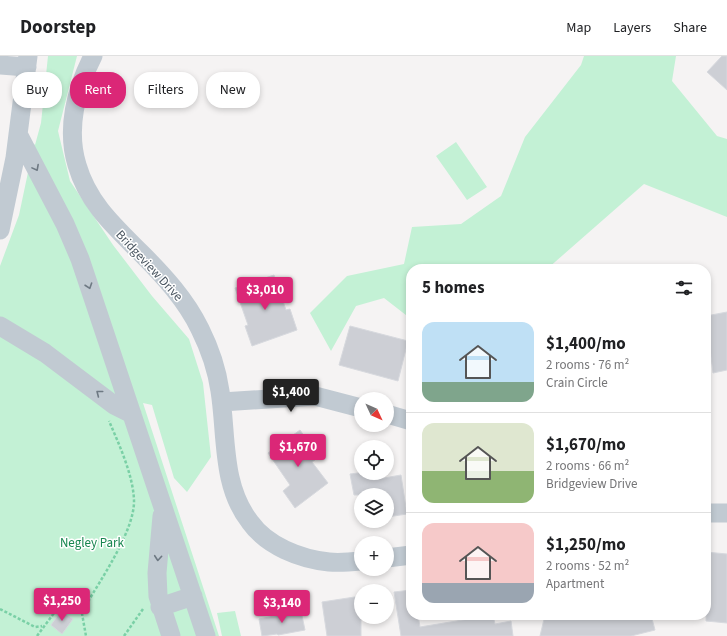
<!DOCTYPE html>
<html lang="en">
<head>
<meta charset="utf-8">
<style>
  :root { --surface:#fff; --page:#f2f2f2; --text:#202124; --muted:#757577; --line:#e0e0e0; --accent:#db2777 }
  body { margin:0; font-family:"Source Sans 3",sans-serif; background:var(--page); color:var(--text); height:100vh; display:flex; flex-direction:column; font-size:15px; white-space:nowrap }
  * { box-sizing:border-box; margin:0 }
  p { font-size:13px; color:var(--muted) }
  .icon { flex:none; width:22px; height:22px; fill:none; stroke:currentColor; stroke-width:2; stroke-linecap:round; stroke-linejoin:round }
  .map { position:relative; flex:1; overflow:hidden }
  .sheet { position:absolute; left:406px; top:208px; width:305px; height:356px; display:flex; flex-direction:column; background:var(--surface); border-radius:16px; box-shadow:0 2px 6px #0003 }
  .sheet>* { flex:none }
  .guide { position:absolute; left:12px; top:16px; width:334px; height:36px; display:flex; gap:8px }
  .needle { width:26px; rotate:134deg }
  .tools { position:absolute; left:354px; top:336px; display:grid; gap:8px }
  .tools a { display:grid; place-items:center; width:40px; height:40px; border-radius:50%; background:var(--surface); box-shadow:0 2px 6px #0003; font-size:20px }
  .price { position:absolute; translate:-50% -34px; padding:0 9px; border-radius:4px; background:var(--accent); color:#fff; font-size:13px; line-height:26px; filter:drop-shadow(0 1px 2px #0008) }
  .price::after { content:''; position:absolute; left:50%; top:24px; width:12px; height:9px; margin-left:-6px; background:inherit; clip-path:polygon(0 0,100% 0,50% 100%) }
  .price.current { background:#222; color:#fff }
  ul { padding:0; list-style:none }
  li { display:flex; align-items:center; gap:12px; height:100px; padding:0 16px }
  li+li { border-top:1px solid var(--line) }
  li span { display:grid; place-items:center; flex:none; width:112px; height:80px; border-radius:12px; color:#555 }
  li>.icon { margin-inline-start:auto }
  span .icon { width:48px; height:48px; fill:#fffc; stroke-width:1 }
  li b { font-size:17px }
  h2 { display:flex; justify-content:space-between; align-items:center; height:48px; padding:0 16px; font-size:17px }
  .pill { padding:0 14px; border-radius:16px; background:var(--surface); box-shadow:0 2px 6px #0003; font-size:14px; line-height:36px }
  .pill.current { background:var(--accent); color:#fff }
  header { display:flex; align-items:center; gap:24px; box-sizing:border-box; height:56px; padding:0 20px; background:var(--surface); border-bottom:1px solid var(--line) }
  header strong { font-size:19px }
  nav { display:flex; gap:22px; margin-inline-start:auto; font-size:14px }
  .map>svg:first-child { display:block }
</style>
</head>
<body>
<header>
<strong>Doorstep</strong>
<nav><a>Map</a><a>Layers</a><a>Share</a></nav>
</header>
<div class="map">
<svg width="727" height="580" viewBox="0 0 727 580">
  <rect width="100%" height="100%" fill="#f5f3f3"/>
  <path fill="#c3f1d5" d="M48,0h29l-19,75 12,50 43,64 39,51 37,43 14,44 8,74 -24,35 -13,-14 -22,-73 -9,-2 76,233h-219v-370l19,-51 15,-71 1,1 6,-22z
    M584,0h92l-4,25 45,55 10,3v78l-83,-33 -97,85h-136v50l-27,-21 -28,8 -25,45 -21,-38 37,-37 57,-12 8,-37 49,-3 40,-28 24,-59 56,-72z
    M456,86l31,45 -20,13 -31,-44z
    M235,555l6,25h-19l-5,-23z"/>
  <path fill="#cdcfd5" stroke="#d7d9de" d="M722,0h5v34l-20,-18z
    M274,219l12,35 4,-1 7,21 -45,16 -7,-20 3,-1 -13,-37z
    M727,256v58l-14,3 -7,-57z
    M350,270l58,15 -10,40 -59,-16z
    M300,374l19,27 -7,5 16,21 -33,25 -12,-17 7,-6 -22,-32z
    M358,417h14l1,7 28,-5 6,39 -20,3v-22h-33l-4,-21z
    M706,496l21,2v69l-21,-2z
    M411,534v25h7l2,12 73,-12 2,9 16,-3 2,15h-112l-7,-44z
    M361,540v40h-34l-5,-34z
    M61,555l12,8 -11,15 -11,-9z
    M301,555l4,19 -27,5 -1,-1 -15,2 -3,-17z
    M553,559h98l4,15 -24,6h-91l4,-17 10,-2z"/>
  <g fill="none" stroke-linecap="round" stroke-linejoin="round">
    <path stroke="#7ad0a6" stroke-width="2.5" stroke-dasharray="3 2" stroke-linecap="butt" d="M81,552l5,28
      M0,553l35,18 7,-1
      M37,580l23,-31c10,-1 16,8 26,0 15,-26 49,-75 48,-105 -1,-25 -15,-56 -25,-79
      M124,580l19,-27"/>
    <path stroke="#c1cad2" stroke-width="19" d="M93,0c-17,33 -27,73 -16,109 11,38 37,61 64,88 23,23 45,47 59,76 10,20 17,41 20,62 7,44 1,94 30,131 17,24 50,37 79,40 10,1 22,0 32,-1
      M0,9l27,2
      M18,78l47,90 15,35 126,377
      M0,174l15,-72 13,-102
      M0,270l45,27 69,52 18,9
      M222,346l93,-6 46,12
      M387,358l24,7
      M706,457h21
      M162,460l-5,57 1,23 13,40
      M387,502l24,-3
      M160,551l33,-11"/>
  </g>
  <defs><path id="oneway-chevron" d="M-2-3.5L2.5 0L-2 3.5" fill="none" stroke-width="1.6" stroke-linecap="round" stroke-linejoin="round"/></defs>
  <g stroke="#6e7983">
    <use href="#oneway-chevron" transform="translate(36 112) rotate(62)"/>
    <use href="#oneway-chevron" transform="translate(89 230) rotate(71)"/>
    <use href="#oneway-chevron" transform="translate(99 337) rotate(-142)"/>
    <use href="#oneway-chevron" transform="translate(158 502) rotate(95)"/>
  </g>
  <g text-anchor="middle" stroke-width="3" stroke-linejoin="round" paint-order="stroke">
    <g font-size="13" fill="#4a5661" stroke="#fff">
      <text transform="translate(150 209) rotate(47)" y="5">Bridgeview Drive</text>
    </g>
    <g font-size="13" fill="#17864f" stroke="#fff">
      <text x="92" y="491">Negley Park</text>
    </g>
  </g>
</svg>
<div class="tools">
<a><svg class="needle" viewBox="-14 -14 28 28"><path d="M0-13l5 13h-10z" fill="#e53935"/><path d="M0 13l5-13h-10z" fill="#757577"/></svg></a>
<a><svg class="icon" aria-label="locate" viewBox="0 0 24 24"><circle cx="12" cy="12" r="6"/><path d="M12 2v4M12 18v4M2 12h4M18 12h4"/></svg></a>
<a><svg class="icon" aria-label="layers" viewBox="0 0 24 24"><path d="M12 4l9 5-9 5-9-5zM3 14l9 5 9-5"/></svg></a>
<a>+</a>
<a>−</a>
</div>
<b class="price" style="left:265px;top:255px">$3,010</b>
<b class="price current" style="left:291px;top:357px">$1,400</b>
<b class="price" style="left:298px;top:412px">$1,670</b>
<b class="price" style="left:62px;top:566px">$1,250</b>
<b class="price" style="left:282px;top:568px">$3,140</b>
<div class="guide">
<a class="pill">Buy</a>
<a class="pill current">Rent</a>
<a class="pill">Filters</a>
<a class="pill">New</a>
</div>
<section class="sheet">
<h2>5 homes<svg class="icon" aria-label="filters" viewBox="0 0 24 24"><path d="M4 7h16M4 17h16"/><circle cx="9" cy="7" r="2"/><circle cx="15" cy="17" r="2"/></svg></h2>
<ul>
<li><span style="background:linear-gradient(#bfe0f5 75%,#7fa58c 0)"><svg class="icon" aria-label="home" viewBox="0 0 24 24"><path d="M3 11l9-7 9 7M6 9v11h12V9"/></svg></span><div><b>$1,400/mo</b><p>2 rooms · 76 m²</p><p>Crain Circle</p></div></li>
<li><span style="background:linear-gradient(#dfe7d0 60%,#8fb573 0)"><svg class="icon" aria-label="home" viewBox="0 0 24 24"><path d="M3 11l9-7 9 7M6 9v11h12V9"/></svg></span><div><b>$1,670/mo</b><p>2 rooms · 66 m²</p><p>Bridgeview Drive</p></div></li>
<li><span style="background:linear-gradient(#f6c9c9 75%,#9aa5b1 0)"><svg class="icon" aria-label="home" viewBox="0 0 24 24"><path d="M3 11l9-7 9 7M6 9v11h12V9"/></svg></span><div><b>$1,250/mo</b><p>2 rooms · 52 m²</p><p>Apartment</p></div></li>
</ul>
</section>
</div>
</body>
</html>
